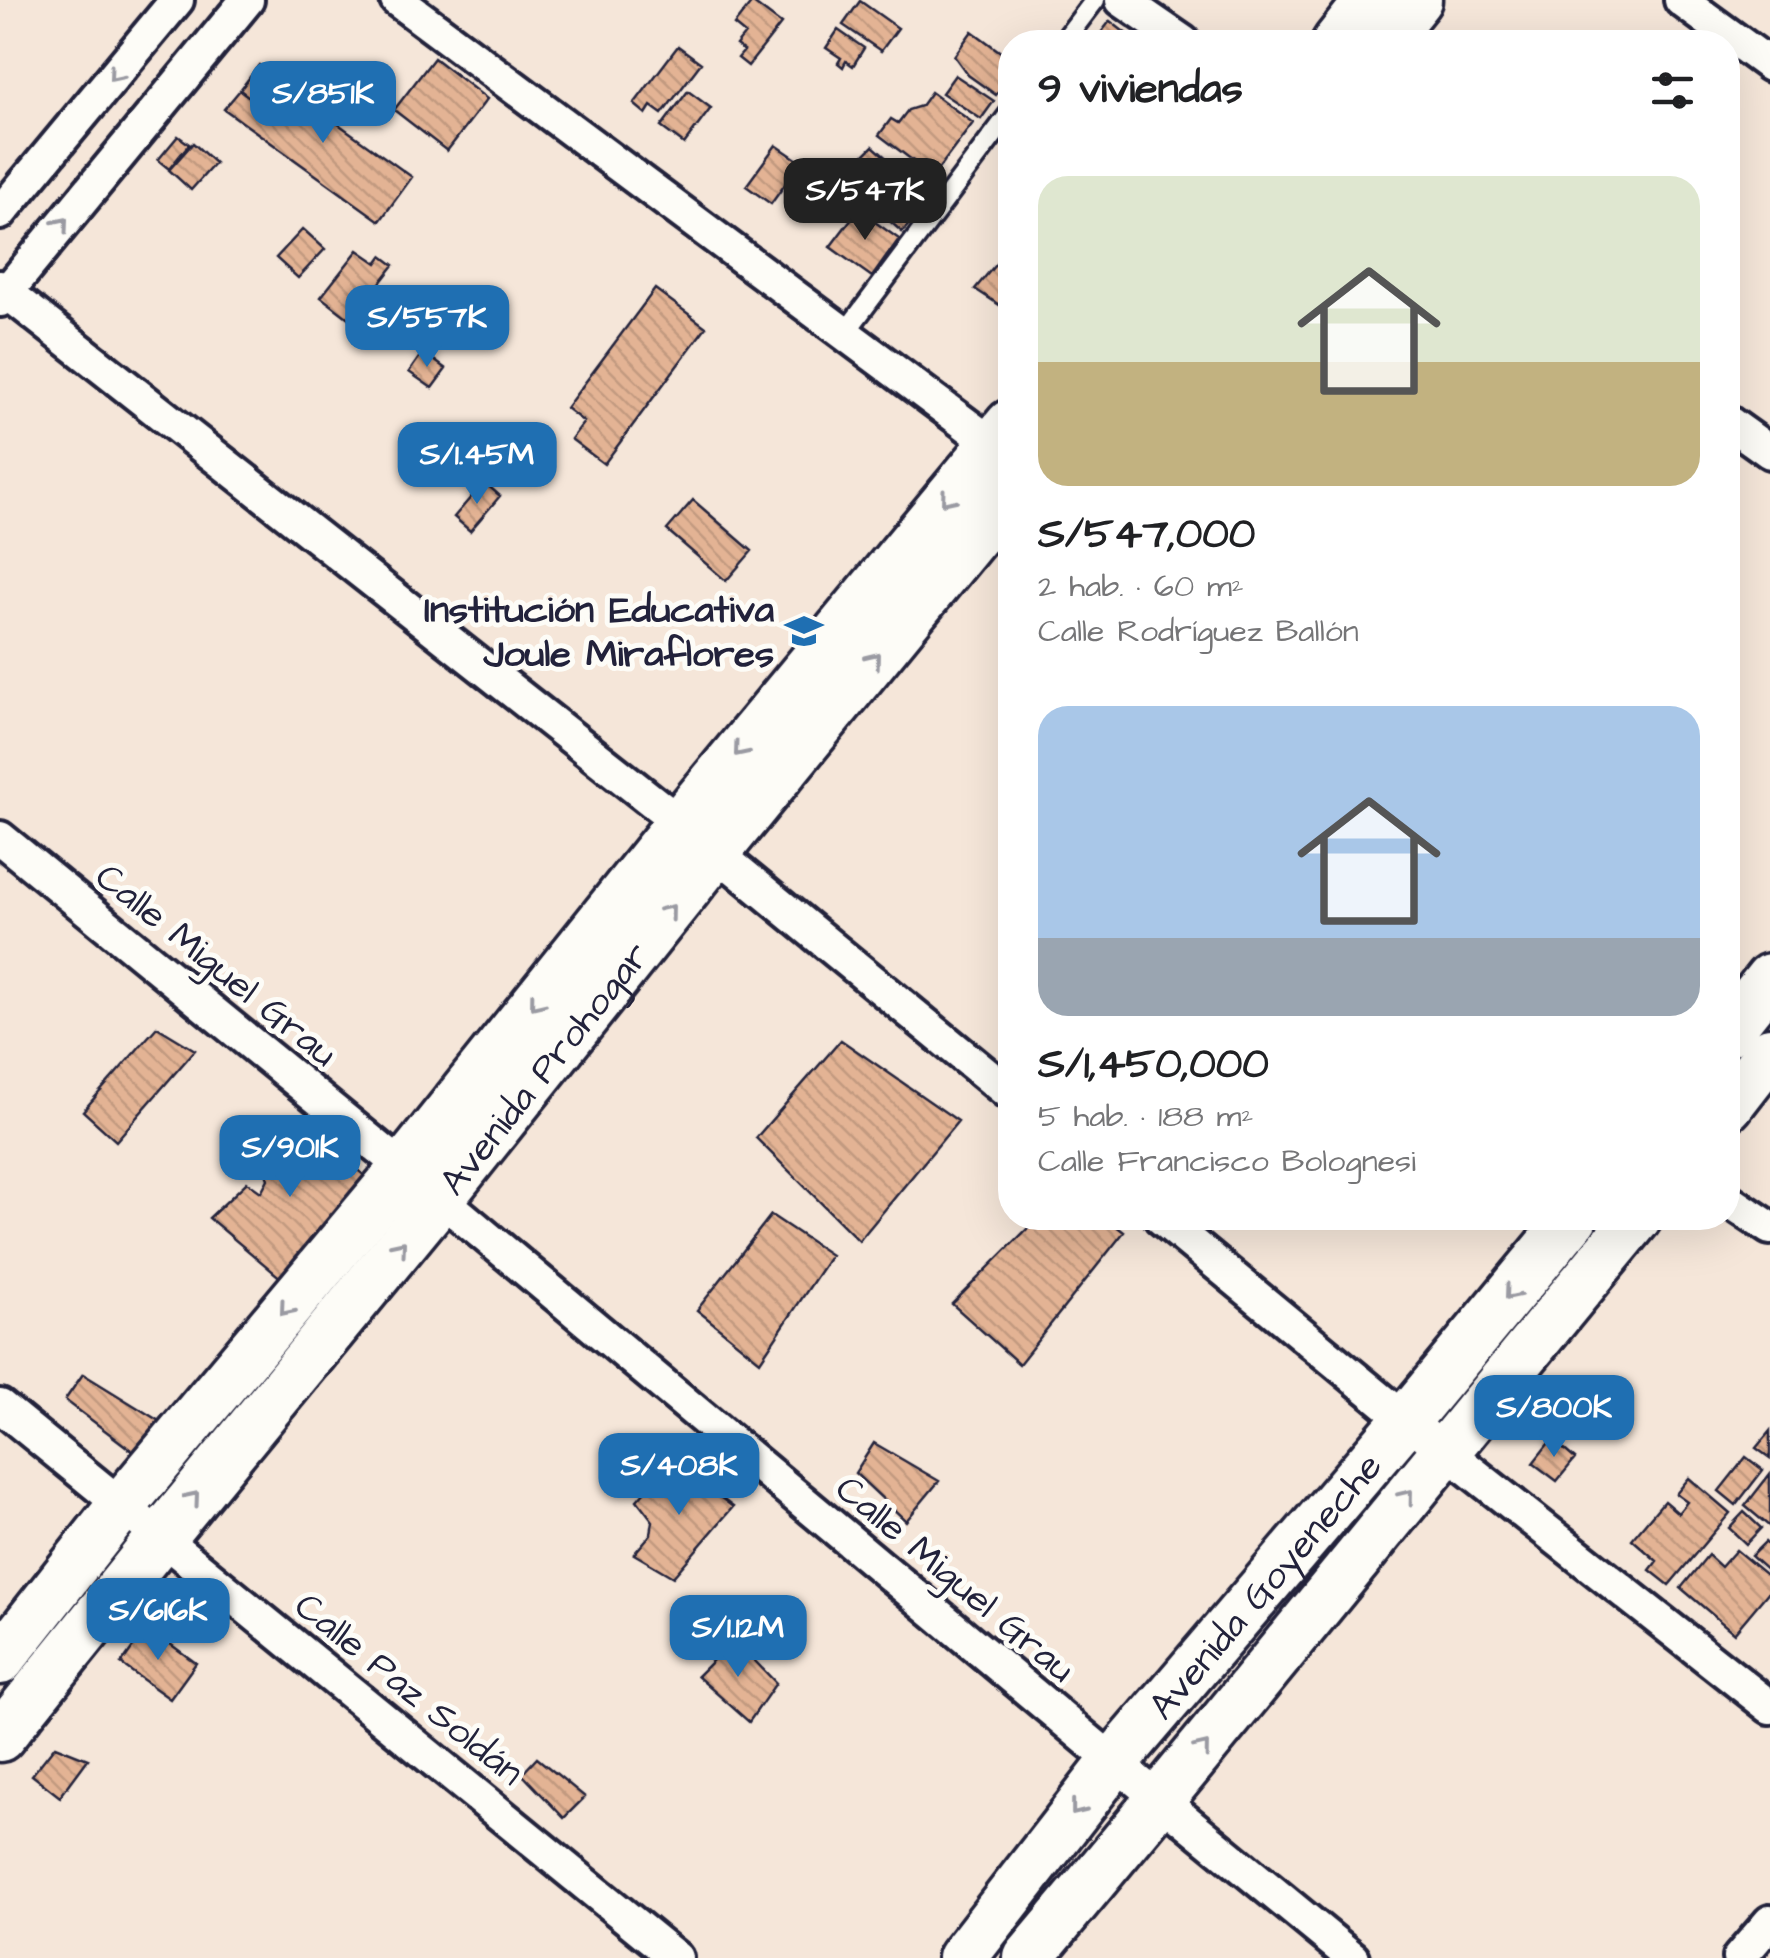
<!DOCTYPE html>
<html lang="es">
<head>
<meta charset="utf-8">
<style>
  :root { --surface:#fff; --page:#f2f2f2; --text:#202124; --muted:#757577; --accent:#1f6fb2 }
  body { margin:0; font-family:"Architects Daughter",sans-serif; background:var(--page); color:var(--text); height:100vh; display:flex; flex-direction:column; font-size:38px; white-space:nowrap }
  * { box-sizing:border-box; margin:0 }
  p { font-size:32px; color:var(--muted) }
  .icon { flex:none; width:55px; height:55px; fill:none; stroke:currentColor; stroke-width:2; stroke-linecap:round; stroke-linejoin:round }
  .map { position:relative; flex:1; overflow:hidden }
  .details { position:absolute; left:998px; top:30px; width:742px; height:1200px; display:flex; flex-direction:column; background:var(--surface); border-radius:40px; box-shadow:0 10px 40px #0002 }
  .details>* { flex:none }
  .price { position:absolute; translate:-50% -85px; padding:0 22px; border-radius:20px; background:var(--accent); color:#fff; font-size:32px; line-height:65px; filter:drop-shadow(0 2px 5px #0008) }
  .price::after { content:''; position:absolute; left:50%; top:60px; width:30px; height:22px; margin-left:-15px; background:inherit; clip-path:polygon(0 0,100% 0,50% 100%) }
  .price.active { background:#222; color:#fff }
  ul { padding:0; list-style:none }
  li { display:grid; align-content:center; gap:20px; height:530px; padding:0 40px }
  li span { display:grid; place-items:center; height:310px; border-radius:30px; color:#555 }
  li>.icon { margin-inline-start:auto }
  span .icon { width:180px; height:180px; fill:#fffc; stroke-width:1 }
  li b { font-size:42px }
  h2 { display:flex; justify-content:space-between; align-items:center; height:120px; padding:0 40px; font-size:42px }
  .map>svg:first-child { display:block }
</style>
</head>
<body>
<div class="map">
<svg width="1770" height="1958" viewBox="0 0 1770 1958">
  <defs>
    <pattern id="building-back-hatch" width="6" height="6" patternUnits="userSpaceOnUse" patternTransform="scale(2.5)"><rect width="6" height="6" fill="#e3b394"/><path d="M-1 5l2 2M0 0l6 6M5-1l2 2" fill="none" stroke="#c29a80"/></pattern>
  </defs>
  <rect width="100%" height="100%" fill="#f5e6d9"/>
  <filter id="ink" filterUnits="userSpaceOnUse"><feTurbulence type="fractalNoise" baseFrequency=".01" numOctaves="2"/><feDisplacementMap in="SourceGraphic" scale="20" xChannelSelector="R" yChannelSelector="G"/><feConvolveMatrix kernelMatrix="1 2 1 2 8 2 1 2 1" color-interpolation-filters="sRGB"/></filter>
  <g filter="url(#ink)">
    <path fill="url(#building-back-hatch)" stroke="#22223b" stroke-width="2.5" d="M860,1l38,27 -17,23 -38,-26z
      M752,2l29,22 -33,42 -10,-8 6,-7 -8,-6 9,-11 -11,-9z
      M1110,21l27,21h-43z
      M838,30l26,18 -11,18 -7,-5 -3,6 -5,-4 3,-5 -15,-10z
      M972,31l38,28v16l-14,20 -28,-20 -14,-19z
      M678,46l23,17 -39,51 -11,-8 -5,8 -12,-10z
      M434,58l53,41 -40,52 -53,-41z
      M259,65l21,16 -19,25 -21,-16z
      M285,74l26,19 -6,7 107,77 -32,44 -156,-112 16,-19 21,16z
      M955,75l39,26 -13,18 -39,-26z
      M688,91l23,17 -27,36 -23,-17z
      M931,92l42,31 -40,53 -54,-41 12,-16 7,4 10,-13 13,-4z
      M178,136l11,8 -20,25 -11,-9z
      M193,143l22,20 -24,27 -22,-20z
      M776,145l25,17 -30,42 -25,-18z
      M873,146l45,40 -15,17 14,12 -15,17 -36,-32 21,-25 -23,-20z
      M845,162l23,19 -14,18 -23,-19z
      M858,210l41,29 -27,38 -42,-30z
      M303,229l22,20 -27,29 -22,-20z
      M1010,247v65l-35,-23z
      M358,250l19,13 5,-7 12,9 -43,55 -30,-23z
      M655,289l51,38 -102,137 -33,-25 13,-17 -18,-14z
      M423,352l23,17 -14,19 -23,-16z
      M484,482l16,14 -30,35 -16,-14z
      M693,500l59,51 -26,30 -59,-51z
      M157,1027l38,23 -79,91 -33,-30z
      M841,1040l117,81 -99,120 -103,-103z
      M296,1117l70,60 -83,103 -74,-62 38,-36 14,10 7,-13 -5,-15z
      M771,1215l60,40 -71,106 -63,-51z
      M1038,1218h68l18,14 -105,132 -67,-60z
      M83,1374l81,50 -29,29 -70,-53z
      M1770,1431v27l-14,-10z
      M1552,1439l23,20 -18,22 -24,-18z
      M874,1443l65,38 -33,40 -51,-48z
      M1746,1457l17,13 -27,35 -17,-14z
      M672,1461l61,46 -60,70 -39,-23 17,-20 2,-13 -16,-21z
      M1770,1474v50l-1,2 -24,-20z
      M1689,1478l41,35 -61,72 -19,-15 7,-9 -25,-22 32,-38 14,12 9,-11 -11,-8z
      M1744,1512l17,16 -15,16 -17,-16z
      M1765,1542l5,5v26l-19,-17z
      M1736,1550l34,28v12l-36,43 -53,-45 27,-33 13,12z
      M147,1627l49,36 -26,36 -49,-35z
      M734,1639l42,44 -27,39 -52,-46z
      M55,1746l33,13 -28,38 -28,-22z
      M537,1758l48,39 -21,21 -42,-44z"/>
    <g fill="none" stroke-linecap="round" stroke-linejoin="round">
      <g stroke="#22223b" stroke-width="25">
        <path id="lane" d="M1063,42l32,-42
          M845,333l165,-220"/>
      </g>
      <g stroke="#22223b" stroke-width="40">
        <path id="street" d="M397,0l613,457
          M1122,0l61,42
          M1681,0l89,65
          M0,213l177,-213
          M0,287l680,536 330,271
          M0,300l247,-300
          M1728,422l42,30
          M0,838l440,360 656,549 257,211
          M1728,1200l42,28
          M1161,1218l245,202 364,287
          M0,1406l676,552
          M1739,1958l31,-36"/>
      </g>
      <g stroke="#22223b" stroke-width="55">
        <g id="secondary">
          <path d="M1337,42l33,-42"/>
          <path d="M1383,42l34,-42"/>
          <path d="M1728,1031l42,-53"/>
          <path d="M1728,1106l42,-54"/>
          <path d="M0,1660l122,-155 282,-337 276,-345 330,-399"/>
          <path id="s1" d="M0,1737l162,-201 278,-338 276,-346 294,-359"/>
          <path id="s2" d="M962,1958l152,-196 292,-342 167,-202"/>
          <path d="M1028,1958c206,-245 405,-494 609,-740"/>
        </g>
      </g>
      <use href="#lane" stroke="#fdfcf7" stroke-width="18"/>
      <use href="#street" stroke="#fdfcf7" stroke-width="32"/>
      <use href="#secondary" stroke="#fdfcf7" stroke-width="48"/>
    </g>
    <defs><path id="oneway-chevron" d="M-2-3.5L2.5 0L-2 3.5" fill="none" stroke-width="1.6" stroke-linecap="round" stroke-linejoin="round" transform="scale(2.5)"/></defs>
    <g stroke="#9a9aa2">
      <use href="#oneway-chevron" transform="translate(115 75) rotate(130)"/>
      <use href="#oneway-chevron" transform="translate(62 224) rotate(-50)"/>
      <use href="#oneway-chevron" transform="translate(947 499) rotate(130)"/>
      <use href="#oneway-chevron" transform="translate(874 659) rotate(-51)"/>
      <use href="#oneway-chevron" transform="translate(740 750) rotate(130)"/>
      <use href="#oneway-chevron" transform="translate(669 911) rotate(-51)"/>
      <use href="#oneway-chevron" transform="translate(536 1003) rotate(129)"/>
      <use href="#oneway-chevron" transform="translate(400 1247) rotate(-50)"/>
      <use href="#oneway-chevron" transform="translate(1511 1293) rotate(130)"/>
      <use href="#oneway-chevron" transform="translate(286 1309) rotate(130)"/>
      <use href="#oneway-chevron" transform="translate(1407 1496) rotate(-51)"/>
      <use href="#oneway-chevron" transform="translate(193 1498) rotate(-50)"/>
      <use href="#oneway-chevron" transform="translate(1203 1748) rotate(-51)"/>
      <use href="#oneway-chevron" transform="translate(1077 1809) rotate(128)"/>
    </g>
  </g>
  <defs>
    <g id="school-bare" transform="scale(3)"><path d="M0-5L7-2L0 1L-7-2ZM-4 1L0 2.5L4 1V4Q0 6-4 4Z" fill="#1f6fb2" stroke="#fdfcf7" stroke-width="2.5" paint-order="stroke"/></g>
  </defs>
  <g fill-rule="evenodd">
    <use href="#school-bare" x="804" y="631"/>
  </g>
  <g text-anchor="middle" stroke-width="10" stroke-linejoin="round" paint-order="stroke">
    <g font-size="38" font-weight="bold" fill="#22223b" stroke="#fdfcf7" text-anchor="end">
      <text x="774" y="622">Institución Educativa<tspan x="774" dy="44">Joule Miraflores</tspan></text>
    </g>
    <g font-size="38" fill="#22223b" stroke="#fdfcf7">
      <text transform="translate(217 964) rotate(39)" y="13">Calle Miguel Grau</text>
      <text dy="13" stroke="none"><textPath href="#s1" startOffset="862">Avenida Prohogar</textPath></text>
      <text transform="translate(956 1578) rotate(40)" y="13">Calle Miguel Grau</text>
      <text dy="13" stroke="none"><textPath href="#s2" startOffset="480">Avenida Goyeneche</textPath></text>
      <text transform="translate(410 1688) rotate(39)" y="13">Calle Paz Soldán</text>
    </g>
  </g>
</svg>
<b class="price" style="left:323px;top:146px">S/851K</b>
<b class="price active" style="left:865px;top:243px">S/547K</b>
<b class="price" style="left:427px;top:370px">S/557K</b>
<b class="price" style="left:477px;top:507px">S/1.45M</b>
<b class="price" style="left:290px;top:1200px">S/901K</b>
<b class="price" style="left:1554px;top:1460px">S/800K</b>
<b class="price" style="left:679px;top:1518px">S/408K</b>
<b class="price" style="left:158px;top:1663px">S/616K</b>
<b class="price" style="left:738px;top:1680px">S/1.12M</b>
<section class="details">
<h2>9 viviendas<svg class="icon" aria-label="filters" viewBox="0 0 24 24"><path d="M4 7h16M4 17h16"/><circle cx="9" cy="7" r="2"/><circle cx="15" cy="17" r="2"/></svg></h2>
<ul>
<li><span style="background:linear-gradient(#dfe7d0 60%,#c2b280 0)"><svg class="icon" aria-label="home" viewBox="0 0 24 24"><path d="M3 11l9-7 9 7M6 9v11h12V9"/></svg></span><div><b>S/547,000</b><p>2 hab. · 60 m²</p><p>Calle Rodríguez Ballón</p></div></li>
<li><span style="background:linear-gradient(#a9c7e8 75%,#9aa5b1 0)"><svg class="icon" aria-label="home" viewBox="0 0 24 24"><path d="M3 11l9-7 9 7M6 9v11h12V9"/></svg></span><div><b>S/1,450,000</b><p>5 hab. · 188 m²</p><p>Calle Francisco Bolognesi</p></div></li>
</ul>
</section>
</div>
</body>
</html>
